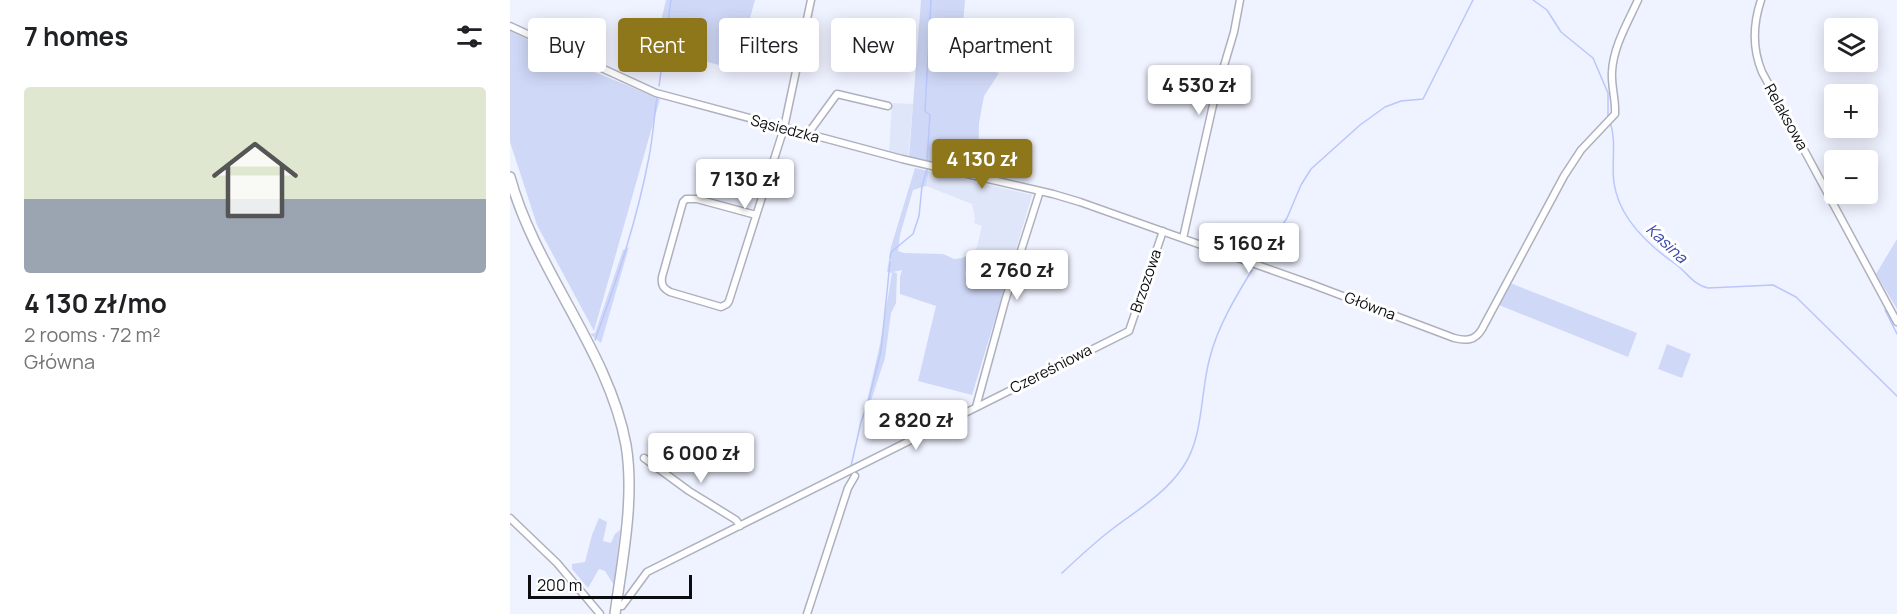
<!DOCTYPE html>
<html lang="en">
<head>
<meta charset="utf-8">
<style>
  :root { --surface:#fff; --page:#f2f2f2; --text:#202124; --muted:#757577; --accent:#8e761a }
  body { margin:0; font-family:Manrope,sans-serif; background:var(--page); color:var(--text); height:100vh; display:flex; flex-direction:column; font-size:22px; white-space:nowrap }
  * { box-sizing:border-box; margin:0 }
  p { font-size:20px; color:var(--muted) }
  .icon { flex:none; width:33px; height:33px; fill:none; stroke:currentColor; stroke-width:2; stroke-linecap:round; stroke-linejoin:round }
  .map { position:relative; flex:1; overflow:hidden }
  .panel { display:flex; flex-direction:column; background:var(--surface); width:510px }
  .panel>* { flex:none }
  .guide { position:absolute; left:18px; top:18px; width:570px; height:54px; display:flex; gap:12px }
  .fabs { position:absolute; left:1314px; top:18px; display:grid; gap:12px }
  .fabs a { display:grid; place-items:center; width:54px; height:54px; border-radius:6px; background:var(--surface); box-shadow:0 3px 15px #0003; font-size:30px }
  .scale { position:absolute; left:18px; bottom:15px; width:164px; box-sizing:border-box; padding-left:6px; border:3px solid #0b0c10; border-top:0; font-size:16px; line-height:21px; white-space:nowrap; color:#0b0c10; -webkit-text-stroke:4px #fff; paint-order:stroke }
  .price { position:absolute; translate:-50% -51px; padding:0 14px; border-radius:6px; background:#fff; color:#222; font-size:20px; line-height:39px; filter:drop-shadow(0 2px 3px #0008) }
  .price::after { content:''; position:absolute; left:50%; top:36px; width:18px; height:14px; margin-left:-9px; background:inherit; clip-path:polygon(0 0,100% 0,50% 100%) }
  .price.current { background:var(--accent); color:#fff }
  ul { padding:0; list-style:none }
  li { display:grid; align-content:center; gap:12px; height:318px; padding:0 24px }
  li span { display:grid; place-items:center; height:186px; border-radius:6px; color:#555 }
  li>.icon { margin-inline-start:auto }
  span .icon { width:108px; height:108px; fill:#fffc; stroke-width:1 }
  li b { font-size:26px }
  h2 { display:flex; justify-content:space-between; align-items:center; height:72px; padding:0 24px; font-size:26px }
  .pill { padding:0 21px; border-radius:6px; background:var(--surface); box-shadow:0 3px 15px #0003; font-size:21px; line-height:54px }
  .pill.current { background:var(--accent); color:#fff }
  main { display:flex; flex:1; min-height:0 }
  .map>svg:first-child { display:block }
</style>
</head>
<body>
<main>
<section class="panel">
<h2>7 homes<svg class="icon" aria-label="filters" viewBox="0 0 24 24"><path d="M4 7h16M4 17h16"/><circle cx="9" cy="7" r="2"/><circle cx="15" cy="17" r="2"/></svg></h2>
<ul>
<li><span style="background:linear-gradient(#dfe7d0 60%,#9aa5b1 0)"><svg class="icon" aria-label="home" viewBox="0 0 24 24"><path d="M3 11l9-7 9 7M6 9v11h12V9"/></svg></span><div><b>4 130 zł/mo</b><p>2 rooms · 72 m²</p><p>Główna</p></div></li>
</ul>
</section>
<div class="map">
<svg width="1387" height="614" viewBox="0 0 1387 614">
  <rect width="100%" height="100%" fill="#eff2ff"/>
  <path fill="#e0e6f9" d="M382,103l21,1 -5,54 -19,-5z
    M419,171l103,24 -26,88 -36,-8 12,-49 -8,-3 1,-5 -3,-14 -46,-18z"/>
  <path fill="#cfd8f7" d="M156,0h89l-19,69 -79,-19 -1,-8z
    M411,0h44l-5,61 39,12 -15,23 -5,27 -1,49 -69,-15z
    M0,31l75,37 75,31 -66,232 -57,-106 -27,-83z
    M405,168l14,3 -3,15 -13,4 -13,45 -2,16 6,2 39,1 11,5 8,-1 6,-3 -3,20 41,8 -34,112 -54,-14 18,-75 -36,-12v-17l2,-7 -9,2 4,1 -1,30 -5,10 -6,45 -17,52h-3l15,-66 12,-71 -5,-1 4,-25z
    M1387,239v70l-21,-35z
    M119,247l-28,96 -11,-9 5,-1 28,-83z
    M1000,283l127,50 -9,24 -129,-52z
    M1157,344l24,10 -9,24 -24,-9z
    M89,518l8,4 -4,19 8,2 4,-9 5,-4 -6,55 -9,-14 -6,-2 -11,19 -16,-19v-5l13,-2 7,-27z"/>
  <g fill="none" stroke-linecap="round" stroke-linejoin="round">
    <path stroke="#b9c7fb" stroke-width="1.5" d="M1023,0l14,10 14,22 32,26 15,35v25
      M149,86l12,-86
      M1100,122c7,20 1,41 4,61 5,35 33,61 60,80 12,8 19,22 34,25l65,-3 23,12 101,99
      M417,161l3,-46 -5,-4 6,-111
      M380,258l1,-6 22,-18 6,-18 3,-30 5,-17
      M748,261l29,-43 14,-33 10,-16 49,-44 25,-18 16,-6 22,-2 50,-99
      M1375,310l12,24
      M85,340c22,-60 42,-120 54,-183 4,-20 5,-40 8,-60
      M341,466l10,-44 7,-19 13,-52 9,-89
      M552,573c16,-15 32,-30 49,-43 25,-19 54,-36 72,-63 21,-30 17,-75 27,-110 8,-31 25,-59 42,-87"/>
    <g stroke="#aeb1bd" stroke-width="9">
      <path id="minor" d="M1251,0c-8,24 -9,48 1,72l135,250
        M0,26l146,67 246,66 151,35 27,8 231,82 143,54c12,3 21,3 28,-9l82,-153 17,-26 34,-36c1,-14 -4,-28 -3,-42 1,-25 16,-50 26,-72
        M297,135l30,-41 51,12
        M246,215l-59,-16h-11l-3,3 -21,75c-1,8 1,11 8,15l51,15 6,-3 2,-3 55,-173 27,-128
        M673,238l32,-142 19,-64 6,-32
        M466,407l29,-106 35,-110
        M134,458l45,33 47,29 4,6
        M0,518l47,45 43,51
        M106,606h6l25,-34 482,-241 34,-100
        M297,614l41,-126 7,-12"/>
    </g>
    <g stroke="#aeb1bd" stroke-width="12">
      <path id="secondary" d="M0,177c25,93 99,174 116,268 9,54 -4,116 -11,169"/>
    </g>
    <use href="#minor" stroke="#fff" stroke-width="6"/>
    <use href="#secondary" stroke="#fff" stroke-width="9"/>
  </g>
  <g text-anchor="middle" stroke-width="6" stroke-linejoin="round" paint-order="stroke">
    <g font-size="15" fill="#0b0c10" stroke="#fff">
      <text transform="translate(1276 117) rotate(61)" y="5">Relaksowa</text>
      <text transform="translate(275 129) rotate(15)" y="5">Sąsiedzka</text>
      <text transform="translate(636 281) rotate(-71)" y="5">Brzozowa</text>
      <text transform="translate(860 306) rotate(21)" y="5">Główna</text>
      <text transform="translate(541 369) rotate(-27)" y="5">Czereśniowa</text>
    </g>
    <g font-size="16" font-style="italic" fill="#3b47a7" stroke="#fff">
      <text transform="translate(1157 243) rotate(43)" y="6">Kasina</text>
    </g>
  </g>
</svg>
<div class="fabs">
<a><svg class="icon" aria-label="layers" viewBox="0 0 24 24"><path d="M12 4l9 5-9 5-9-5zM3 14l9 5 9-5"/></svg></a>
<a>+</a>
<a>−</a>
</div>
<div class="scale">200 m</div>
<b class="price" style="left:689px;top:116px">4 530 zł</b>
<b class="price current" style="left:472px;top:190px">4 130 zł</b>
<b class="price" style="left:235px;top:210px">7 130 zł</b>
<b class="price" style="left:739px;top:274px">5 160 zł</b>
<b class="price" style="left:507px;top:301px">2 760 zł</b>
<b class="price" style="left:406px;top:451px">2 820 zł</b>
<b class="price" style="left:191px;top:484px">6 000 zł</b>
<div class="guide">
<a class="pill">Buy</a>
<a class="pill current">Rent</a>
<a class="pill">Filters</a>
<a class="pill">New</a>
<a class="pill">Apartment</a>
</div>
</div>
</main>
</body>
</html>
